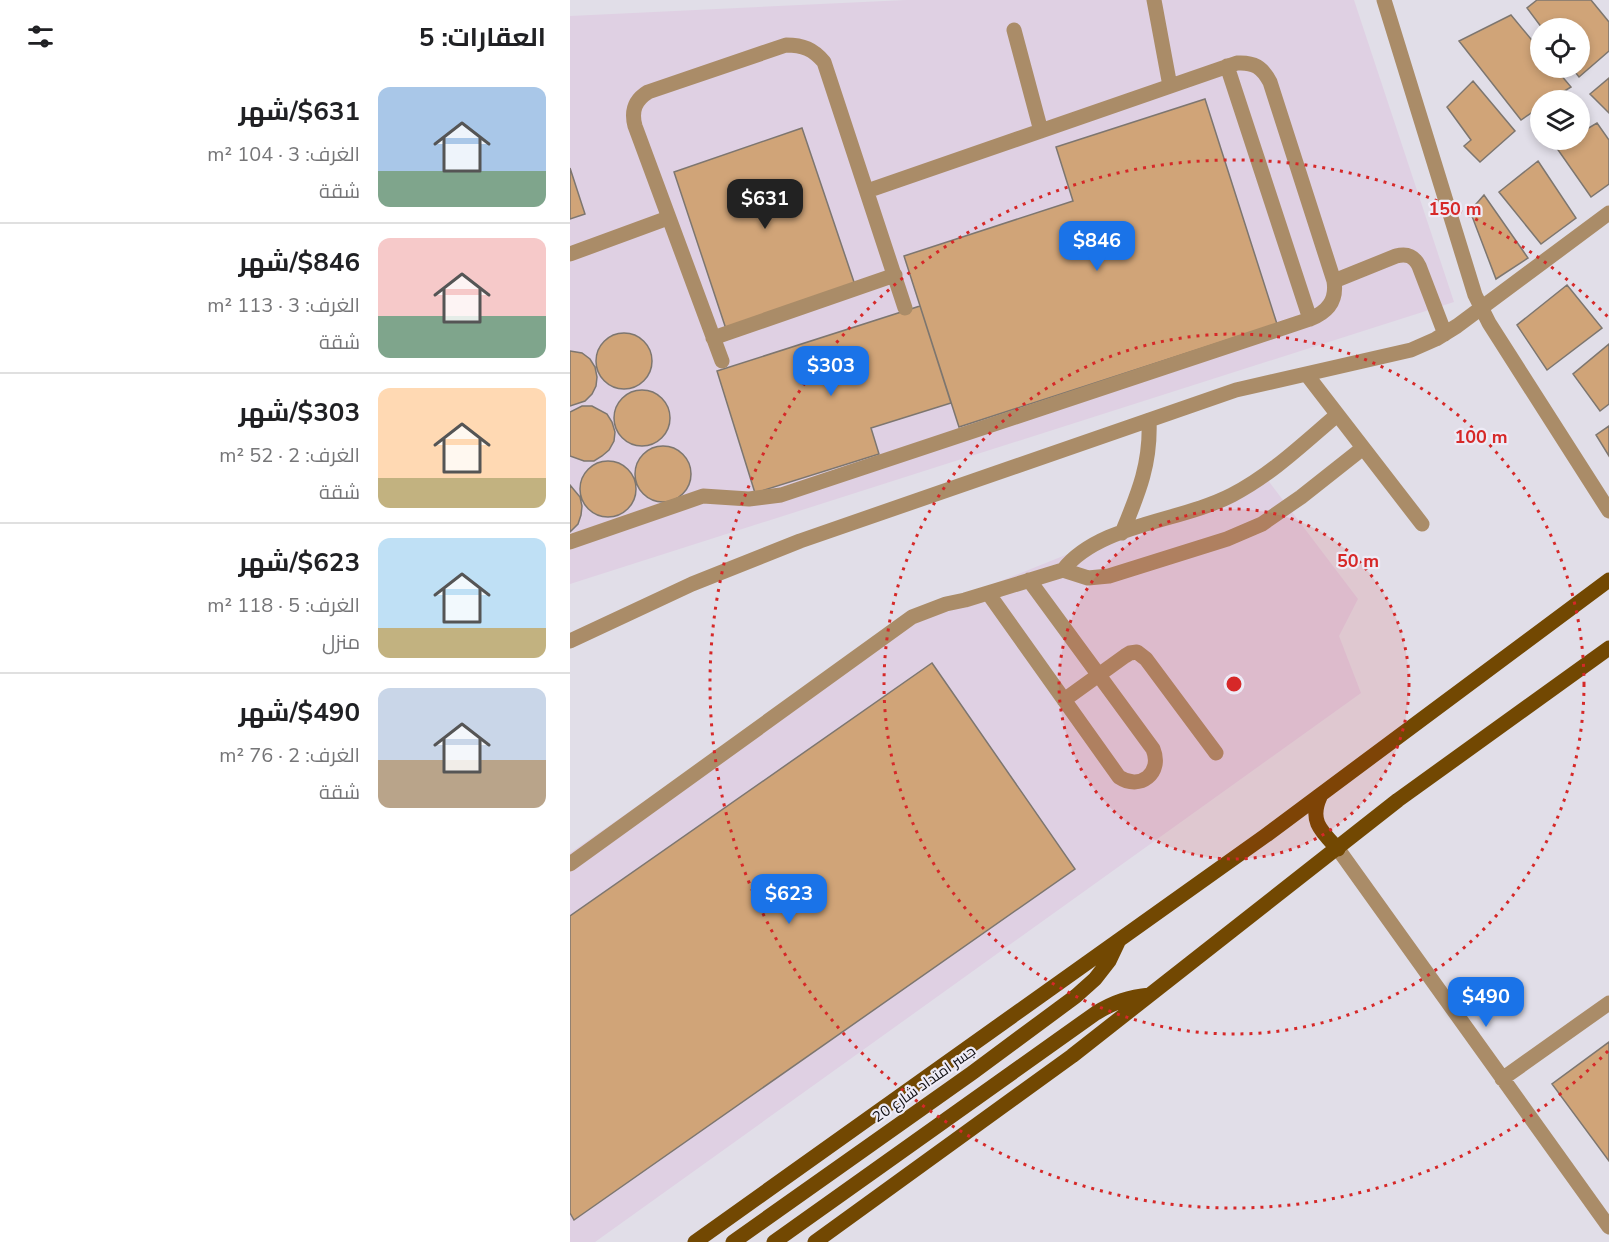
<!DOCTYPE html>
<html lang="ar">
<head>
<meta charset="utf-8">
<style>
  :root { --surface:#fff; --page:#f2f2f2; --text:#202124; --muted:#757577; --line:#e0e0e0; --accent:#1a73e8 }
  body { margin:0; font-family:"Nunito Sans",Cairo,sans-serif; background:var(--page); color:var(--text); direction:rtl; height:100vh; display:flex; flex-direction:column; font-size:22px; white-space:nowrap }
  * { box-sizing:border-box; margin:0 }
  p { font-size:20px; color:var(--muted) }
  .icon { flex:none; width:33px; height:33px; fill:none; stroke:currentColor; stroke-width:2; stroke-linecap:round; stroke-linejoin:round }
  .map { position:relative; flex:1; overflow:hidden; direction:ltr }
  .panel { display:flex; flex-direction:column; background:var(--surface); width:570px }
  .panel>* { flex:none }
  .controls { position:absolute; left:960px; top:18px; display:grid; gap:12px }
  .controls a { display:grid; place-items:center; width:60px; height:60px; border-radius:50%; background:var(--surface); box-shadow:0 3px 9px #0003; font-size:30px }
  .price { position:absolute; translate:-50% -51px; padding:0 14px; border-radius:12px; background:var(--accent); color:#fff; font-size:20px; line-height:39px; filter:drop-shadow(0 2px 3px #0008) }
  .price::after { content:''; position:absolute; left:50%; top:36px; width:18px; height:14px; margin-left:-9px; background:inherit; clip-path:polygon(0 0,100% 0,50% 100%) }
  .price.current { background:#222; color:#fff }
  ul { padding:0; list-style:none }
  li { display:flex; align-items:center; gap:18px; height:150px; padding:0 24px }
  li+li { border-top:2px solid var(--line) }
  li span { display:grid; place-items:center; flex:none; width:168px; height:120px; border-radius:12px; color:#555 }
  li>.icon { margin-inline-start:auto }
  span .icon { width:72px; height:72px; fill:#fffc; stroke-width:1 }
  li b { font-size:26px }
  h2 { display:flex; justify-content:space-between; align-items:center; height:72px; padding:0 24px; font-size:26px }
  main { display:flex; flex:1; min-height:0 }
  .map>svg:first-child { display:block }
</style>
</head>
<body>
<main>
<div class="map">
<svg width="1039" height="1242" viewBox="0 0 1039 1242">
  <rect width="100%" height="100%" fill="#e1dee8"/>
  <path fill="#dfd0e3" d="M336,0h448l100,302 -884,282v-568z
    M694,475l94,124 -19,37 22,57 -766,549h-25v-389l334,-233z"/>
  <path fill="#d0a478" stroke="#7d766f" stroke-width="1.5" d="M967,0h54l18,22v29l-30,26 -7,-9h8v-40h-38l-15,-20z
    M941,15l29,35v18h15l16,19 -21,13h-10v7l-19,13 -62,-79z
    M1039,78v35l-19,-19z
    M903,81l42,50 -35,31 -16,-16 7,-6 -24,-33z
    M635,99l72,225 -318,103 -55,-171 169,-55 -17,-54z
    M1027,123l12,17v44l-18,13 -35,-50 12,-7h12v-7z
    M232,128l54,160 -129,44 -53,-160z
    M968,161l38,57 -35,26 -42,-52z
    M0,168l15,46 -15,5z
    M914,195l44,63 -32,21 -26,-68z
    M997,285l35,43 -55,42 -30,-45z
    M350,306l31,97 -80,25 8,26 -124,39 -38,-122z
    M26 361a28 28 0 1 1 56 0a28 28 0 1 1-56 0Z
    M1039,344v60l-9,7 -27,-37z
    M0,351l12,2 8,6 5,8 2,10 -1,9 -4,8 -7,7 -15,5z
    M44 418a28 28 0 1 1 56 0a28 28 0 1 1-56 0Z
    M12,406h10l15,8 5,8 3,10 -1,9 -5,9 -7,6 -8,5h-10l-14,-5v-44z
    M1039,426v30l-13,-21z
    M65 474a28 28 0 1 1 56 0a28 28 0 1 1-56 0Z
    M10 489a28 28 0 1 1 56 0a28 28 0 1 1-56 0Z
    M0,485l10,12 2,9 -1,9 -3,9 -8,8z
    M362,663l143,206 -501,351 -4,-7v-297z
    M1039,1042v119l-57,-77z"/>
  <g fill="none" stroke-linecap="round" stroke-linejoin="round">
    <path stroke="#aa8c68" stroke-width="15" d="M584,0l16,86
      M814,0l91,295 14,28 120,188
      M444,30l27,101
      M657,66l83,253
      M0,254l98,-36
      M764,281l62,-25c11,-3 18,0 23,10l26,68
      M143,338l182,-63
      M152,361l-87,-235c-4,-15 0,-26 13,-34l138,-47c17,0 27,4 38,17l81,246
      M737,375l115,149
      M552,533c16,-39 29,-69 27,-113
      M0,542l133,-46 46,3 32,-4 529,-176c18,-7 27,-19 24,-38l-64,-199c-8,-15 -16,-20 -33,-19l-370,128
      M493,570l25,8 21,-2 118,-37 35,-15 39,-27 62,-49
      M418,593l131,184c21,14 44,-4 34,-28l-124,-169
      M0,641l122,-57 108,-43 436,-151 175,-40 25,-11 21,-13 152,-113
      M494,700l61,-44 5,-3 7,-1 9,7 70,94
      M768,849l271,378
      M0,864l342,-247 34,-13 19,-4 98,-30c36,-46 117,-48 169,-75 39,-20 72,-52 105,-80
      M932,1079l107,-76"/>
    <path stroke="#724802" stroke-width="15" d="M750,797c-11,24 1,34 18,52
      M125,1242l570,-406 344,-256
      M163,1242l239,-169 104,-77 19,-17 14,-18 9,-19
      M204,1242l322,-229c18,-11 33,-16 54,-18
      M245,1242l257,-186 326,-256 211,-152"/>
  </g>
  <circle cx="664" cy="684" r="175" fill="#d62828" fill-opacity=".12"/>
  <g fill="none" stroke="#d62828" stroke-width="3" stroke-dasharray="3 6">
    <circle cx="664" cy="684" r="175"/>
    <circle cx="664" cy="684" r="350"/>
    <path d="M1038 1051A524 524 0 1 1 1038 317"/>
  </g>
  <g text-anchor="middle" stroke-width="4.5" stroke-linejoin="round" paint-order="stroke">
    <g font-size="15" fill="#0e0d11" stroke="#eeebf6">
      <text transform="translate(354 1084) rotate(-35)" y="5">جسر امتداد شارع 20</text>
    </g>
  </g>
  <circle cx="664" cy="684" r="9" fill="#d62828" stroke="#eeebf6" stroke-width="3"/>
  <g font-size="18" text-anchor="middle" font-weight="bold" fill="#d62828" stroke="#eeebf6" stroke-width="4.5" stroke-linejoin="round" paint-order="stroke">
    <text x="885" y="215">150 m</text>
    <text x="911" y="443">100 m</text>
    <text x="788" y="567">50 m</text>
  </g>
</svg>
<div class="controls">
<a><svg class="icon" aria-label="locate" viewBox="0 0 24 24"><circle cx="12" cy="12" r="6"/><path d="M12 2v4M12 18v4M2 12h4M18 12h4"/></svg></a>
<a><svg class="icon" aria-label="layers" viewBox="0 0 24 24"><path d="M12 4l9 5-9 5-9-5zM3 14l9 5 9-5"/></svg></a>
</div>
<b class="price current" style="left:195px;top:230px">$631</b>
<b class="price" style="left:527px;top:272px">$846</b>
<b class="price" style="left:261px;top:397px">$303</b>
<b class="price" style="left:219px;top:925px">$623</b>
<b class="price" style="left:916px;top:1028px">$490</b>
</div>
<section class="panel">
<h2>العقارات: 5<svg class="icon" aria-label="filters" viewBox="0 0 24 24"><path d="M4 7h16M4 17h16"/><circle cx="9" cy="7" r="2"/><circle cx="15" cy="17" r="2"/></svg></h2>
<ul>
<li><span style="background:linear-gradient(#a9c7e8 70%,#7fa58c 0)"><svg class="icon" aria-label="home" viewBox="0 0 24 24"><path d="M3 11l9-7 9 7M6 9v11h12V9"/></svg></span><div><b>$631/شهر</b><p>الغرف: 3 · 104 m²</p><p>شقة</p></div></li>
<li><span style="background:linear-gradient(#f6c9c9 65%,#7fa58c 0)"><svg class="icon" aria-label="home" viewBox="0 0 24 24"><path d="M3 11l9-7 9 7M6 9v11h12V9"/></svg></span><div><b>$846/شهر</b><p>الغرف: 3 · 113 m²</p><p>شقة</p></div></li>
<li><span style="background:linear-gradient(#ffd9b3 75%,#c2b280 0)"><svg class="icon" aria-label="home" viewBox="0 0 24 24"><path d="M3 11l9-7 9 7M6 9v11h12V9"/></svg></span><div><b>$303/شهر</b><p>الغرف: 2 · 52 m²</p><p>شقة</p></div></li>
<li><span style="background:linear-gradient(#bfe0f5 75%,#c2b280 0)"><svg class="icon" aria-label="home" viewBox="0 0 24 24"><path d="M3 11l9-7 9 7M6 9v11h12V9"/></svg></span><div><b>$623/شهر</b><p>الغرف: 5 · 118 m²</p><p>منزل</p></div></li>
<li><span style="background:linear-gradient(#c9d6e8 60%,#b9a48a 0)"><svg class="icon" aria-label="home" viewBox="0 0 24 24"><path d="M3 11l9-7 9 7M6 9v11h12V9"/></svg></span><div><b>$490/شهر</b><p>الغرف: 2 · 76 m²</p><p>شقة</p></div></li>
</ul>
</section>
</main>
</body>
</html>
